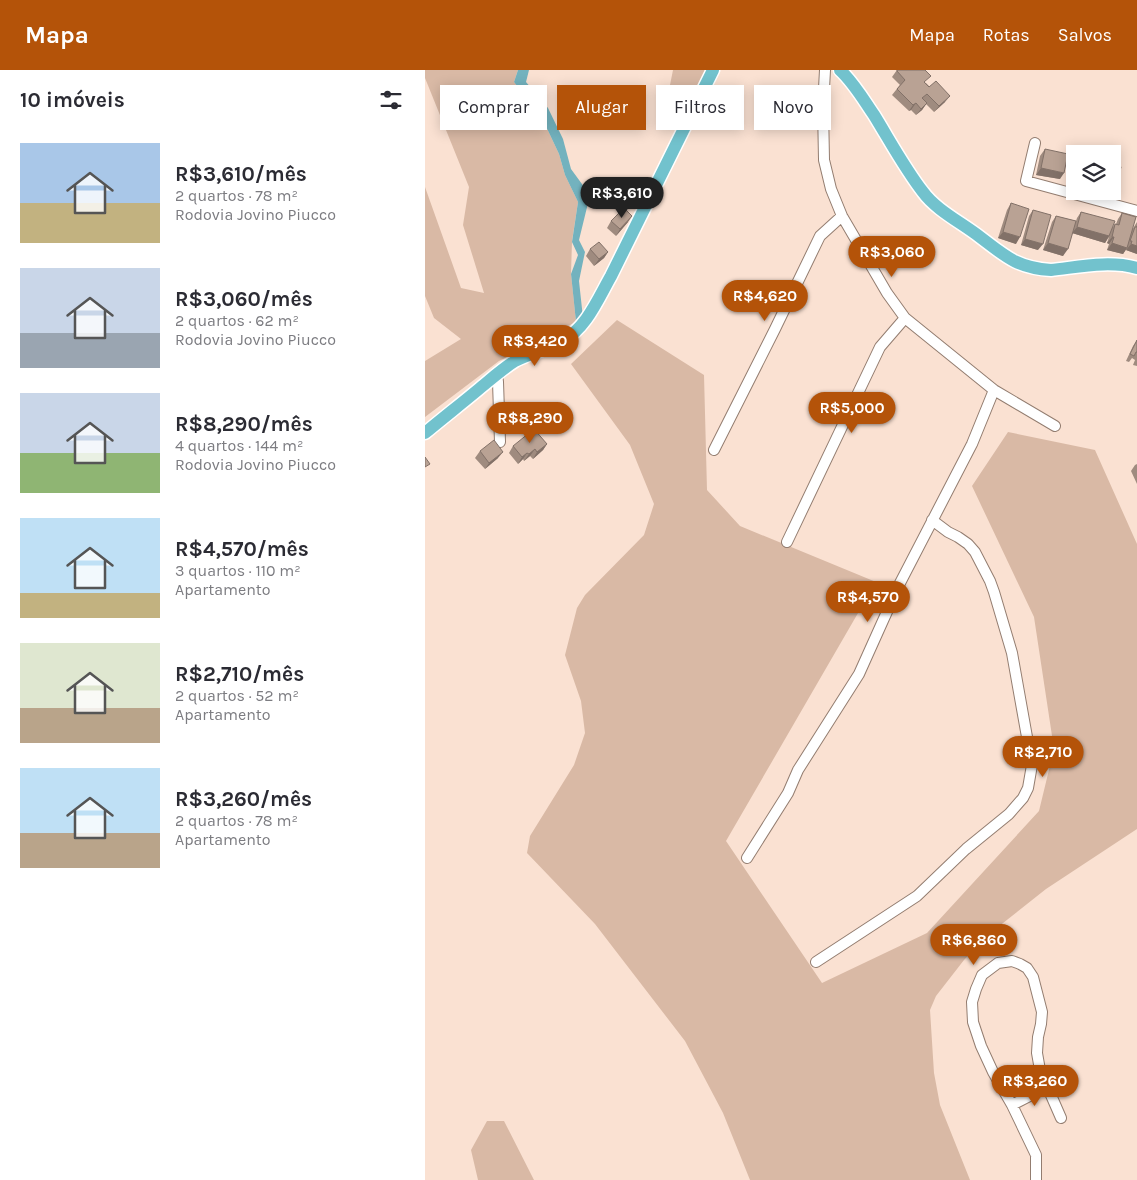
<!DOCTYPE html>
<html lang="pt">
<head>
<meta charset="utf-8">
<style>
  :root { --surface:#fff; --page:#f7f7f7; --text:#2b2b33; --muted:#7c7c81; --accent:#b45309 }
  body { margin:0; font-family:Karla,sans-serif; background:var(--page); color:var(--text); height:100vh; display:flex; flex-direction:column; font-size:19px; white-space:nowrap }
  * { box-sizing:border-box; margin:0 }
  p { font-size:16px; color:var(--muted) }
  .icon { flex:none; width:28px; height:28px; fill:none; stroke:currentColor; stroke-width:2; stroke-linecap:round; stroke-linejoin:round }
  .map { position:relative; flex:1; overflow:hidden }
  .sheet { display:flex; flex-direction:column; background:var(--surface); width:425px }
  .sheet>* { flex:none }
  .top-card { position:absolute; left:15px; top:15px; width:475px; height:45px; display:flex; gap:10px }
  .tools { position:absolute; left:641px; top:75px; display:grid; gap:10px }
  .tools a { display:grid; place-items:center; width:55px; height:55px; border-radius:0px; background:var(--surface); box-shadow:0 2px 12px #0003; font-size:25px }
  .price { position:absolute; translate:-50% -42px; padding:0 11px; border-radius:18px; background:var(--accent); color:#fff; font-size:16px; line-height:32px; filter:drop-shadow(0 1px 2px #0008) }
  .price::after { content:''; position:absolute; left:50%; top:30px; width:15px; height:11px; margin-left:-8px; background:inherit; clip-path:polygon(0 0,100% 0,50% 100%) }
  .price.selected { background:#222; color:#fff }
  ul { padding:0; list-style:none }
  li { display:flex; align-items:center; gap:15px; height:125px; padding:0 20px }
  li span { display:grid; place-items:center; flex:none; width:140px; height:100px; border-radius:0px; color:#555 }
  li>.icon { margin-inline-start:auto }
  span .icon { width:60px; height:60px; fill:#fffc; stroke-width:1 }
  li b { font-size:21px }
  h2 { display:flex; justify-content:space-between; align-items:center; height:60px; padding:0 20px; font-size:21px }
  .pill { padding:0 18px; border-radius:0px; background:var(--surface); box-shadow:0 2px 12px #0003; font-size:18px; line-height:45px }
  .pill.selected { background:var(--accent); color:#fff }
  header { display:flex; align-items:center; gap:30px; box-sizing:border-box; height:70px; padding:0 25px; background:var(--accent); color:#fff }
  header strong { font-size:24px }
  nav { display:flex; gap:28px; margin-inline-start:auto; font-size:18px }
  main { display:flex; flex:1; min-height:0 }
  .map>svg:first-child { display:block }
</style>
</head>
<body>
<header>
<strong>Mapa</strong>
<nav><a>Mapa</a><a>Rotas</a><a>Salvos</a></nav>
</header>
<main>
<section class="sheet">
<h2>10 imóveis<svg class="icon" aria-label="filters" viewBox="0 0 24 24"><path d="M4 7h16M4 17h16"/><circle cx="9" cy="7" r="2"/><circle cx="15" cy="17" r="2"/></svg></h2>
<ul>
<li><span style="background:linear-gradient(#a9c7e8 60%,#c2b280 0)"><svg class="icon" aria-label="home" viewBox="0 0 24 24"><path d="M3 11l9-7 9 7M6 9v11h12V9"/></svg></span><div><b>R$3,610/mês</b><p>2 quartos · 78 m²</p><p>Rodovia Jovino Piucco</p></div></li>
<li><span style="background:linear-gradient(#c9d6e8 65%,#9aa5b1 0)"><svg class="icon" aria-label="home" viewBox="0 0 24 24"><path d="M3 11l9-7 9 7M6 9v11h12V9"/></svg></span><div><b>R$3,060/mês</b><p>2 quartos · 62 m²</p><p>Rodovia Jovino Piucco</p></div></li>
<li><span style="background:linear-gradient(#c9d6e8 60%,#8fb573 0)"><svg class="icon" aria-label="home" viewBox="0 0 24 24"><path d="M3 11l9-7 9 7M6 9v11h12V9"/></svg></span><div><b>R$8,290/mês</b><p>4 quartos · 144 m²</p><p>Rodovia Jovino Piucco</p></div></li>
<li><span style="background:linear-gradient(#bfe0f5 75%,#c2b280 0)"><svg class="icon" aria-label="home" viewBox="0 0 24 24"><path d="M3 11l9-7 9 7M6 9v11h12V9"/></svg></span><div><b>R$4,570/mês</b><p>3 quartos · 110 m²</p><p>Apartamento</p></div></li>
<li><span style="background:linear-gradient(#dfe7d0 65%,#b9a48a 0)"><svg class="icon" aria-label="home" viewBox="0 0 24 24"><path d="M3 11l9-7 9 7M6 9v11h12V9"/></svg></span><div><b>R$2,710/mês</b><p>2 quartos · 52 m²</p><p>Apartamento</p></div></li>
<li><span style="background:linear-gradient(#bfe0f5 65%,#b9a48a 0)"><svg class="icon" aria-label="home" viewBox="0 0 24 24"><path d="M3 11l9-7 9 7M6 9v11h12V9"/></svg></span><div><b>R$3,260/mês</b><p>2 quartos · 78 m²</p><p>Apartamento</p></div></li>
</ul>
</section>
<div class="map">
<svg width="712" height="1110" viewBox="0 0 712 1110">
  <rect width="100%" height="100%" fill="#fae1d2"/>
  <path fill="#d9b9a5" d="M0,0h93l-4,12 29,38 16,34 6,21 13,27 -6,39 -1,33 5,48 -77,39 -74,56v-56l36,-22 -27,-21 -9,-22v-109l36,101 23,5 -21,-68 6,-38 -44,-109z
    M248,0h32l-18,45 -19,-20z
    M192,250l87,55 3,115 33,36 136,56 -150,259 96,142 105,-50 112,-122 15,-62 -20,-132 -62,-131 36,-54 87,18 42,94v285l-91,60 -62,49 -20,22 -28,36 -6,14 4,63 6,32 30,75h-220l-27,-67 -38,-72 -90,-117 -68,-71 3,-17 44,-71 11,-32 -4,-32 -16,-46 12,-47 8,-13 59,-60 10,-31 -24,-59 -59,-81z
    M62,1051h17l30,59h-56l-7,-30z"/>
  <path fill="#73b2be" d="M93,0h11l-3,12 22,26 15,31 8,30 19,26 -11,45 6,12 -6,29 4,37 -7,4 -5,-48 7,-19 -6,-13 6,-40 -13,-27 -6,-21 -16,-34 -29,-38z"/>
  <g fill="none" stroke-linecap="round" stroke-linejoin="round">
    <g stroke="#937d70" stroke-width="12">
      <path id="minor" d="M400,0l-2,37 1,53 7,29 11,27 45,77 18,25 89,72 61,36
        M356,49l12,-8 30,-4
        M610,73l-9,38 111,30
        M72,304l1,8 2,60
        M289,380l61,-121 45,-93 22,-20
        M362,472l93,-195 25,-29
        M322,788l41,-65 10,-23 61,-96 40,-89 73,-141 22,-54
        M391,892l101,-66 49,-47 43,-35 14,-16 5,-10 4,-23 -20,-112 -18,-61 -4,-11 -15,-29 -7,-8 -10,-7 -10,-5 -16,-12
        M587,1035l35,-18
        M611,1110v-25l-24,-50 -19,-33 -12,-26 -8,-24 -1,-20 4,-13 6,-14 16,-12 14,-2 8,3 7,4 6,9 9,35 -1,12 -3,13 -1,16 3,17 21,48"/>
    </g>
    <g stroke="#fff" stroke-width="15">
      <path id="major" d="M415,0c14,13 23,29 34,45 16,26 31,54 49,77 13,18 39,31 57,45 25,19 37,31 71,33 28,-3 58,-10 86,-2
        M0,363c18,-15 36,-29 54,-44 11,-9 23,-20 36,-28 15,-8 31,-11 46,-19 25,-13 37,-43 50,-66l102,-206"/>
    </g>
    <use href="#minor" stroke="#fff" stroke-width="10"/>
    <use href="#major" stroke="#72c2cd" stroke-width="12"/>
  </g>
  <path fill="#9f8b7f" d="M472,0l29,13 19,19 -11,10 -8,-8 -4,6 -6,5 -5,-5 -2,1 -17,-16 8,-10 -8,-8z
    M620,79l15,30 -24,-4 4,-19z
    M195,113l15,25 -22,-3 2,-16z
    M586,133l5,41 -18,-6 9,-28z
    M608,140l5,40 -17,-5 8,-29z
    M656,142l31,16 3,-4h1l2,-5 4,-6 10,17 5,-8v32l-11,-4 1,-2 -4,6 -16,-4 2,-6 -2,-1 2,-6 -4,6 -33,-10 -9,23 -20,-6 9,-28 4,-6 20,5 1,-3z
    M186,151l17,1 -12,14 -9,-8z
    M165,179l18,3 -4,6 -10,8 -8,-10z
    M712,270v26l-4,-1 2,-5 -3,-2 -3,4 -3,-1 7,-15z
    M122,374l-4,6 -10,9 -3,-3 -6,5 -1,-2 -5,5 -9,-11 4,-7z
    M55,381l18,7 -13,11 -10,-11z
    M712,394v20l-6,-13 4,-6z"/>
  <path fill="#827168" d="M525,26l-5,6 -11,10 5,-6z
    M491,33l-5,7 -2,1 4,-6z
    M502,33l-5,7 -6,5 5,-6z
    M616,98l23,5 -4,6 -24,-4z
    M193,129l22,3 -5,6 -22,-3z
    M207,146l-4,6 -12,14 4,-7z
    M652,157l32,9 -4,7 -33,-10z
    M578,162l17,5 -4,7 -18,-6z
    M687,167h2l-5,7 -2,-1z
    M600,169l18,5 -5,6 -17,-5z
    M623,173l20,6 -5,7 -20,-6z
    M687,173l15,5 -4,6 -16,-4z
    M706,174l6,2v8l-11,-4z
    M183,182l-4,6 -10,8 5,-7z
    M122,374l-4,6 -10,9 4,-7z
    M110,379l-5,7 -6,5 5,-7z
    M78,382l-5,6 -13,11 4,-6z
    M102,383l-4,6 -5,5 4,-7z"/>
  <path fill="#b9a294" stroke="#827168" d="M472,0h28l6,6 -7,6 5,5 7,-6 14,15 -11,10 -12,-12 -5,4 5,5 -6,6 -5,-6 -3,2 -16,-16 8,-9 -8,-9z
    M620,79l23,5 -4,19 -23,-5z
    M688,91l4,1 4,5 -3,11 -1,-1 -2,9 -2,-1z
    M195,113l22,3 -2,16 -22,-3z
    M586,133l18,6 -9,28 -17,-5z
    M199,138l8,8 -12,13 -9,-8z
    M608,140l18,5 -8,29 -18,-5z
    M656,142l34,9 -6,15 -32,-9z
    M697,143l14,4 -9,31 -15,-5 2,-6h-2l3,-13 4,1z
    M631,146l20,5 -8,28 -20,-6z
    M712,156v20l-6,-2 1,-3h-2l5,-14h2z
    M174,172l9,10 -9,7 -9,-10z
    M712,270v12h-1l-2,4 -4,-2z
    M109,359l13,15 -10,8 -2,-3 -6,5 -2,-1 -5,4 -9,-11z
    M69,370l9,12 -14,11 -9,-12z
    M0,387l5,7 -5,3z"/>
</svg>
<div class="tools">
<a><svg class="icon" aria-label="layers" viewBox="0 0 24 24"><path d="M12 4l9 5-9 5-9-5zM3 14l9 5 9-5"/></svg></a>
</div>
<b class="price selected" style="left:197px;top:149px">R$3,610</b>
<b class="price" style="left:467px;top:208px">R$3,060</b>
<b class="price" style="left:340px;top:252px">R$4,620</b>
<b class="price" style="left:110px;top:297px">R$3,420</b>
<b class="price" style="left:427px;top:364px">R$5,000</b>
<b class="price" style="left:105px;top:374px">R$8,290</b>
<b class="price" style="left:443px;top:553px">R$4,570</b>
<b class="price" style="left:618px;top:708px">R$2,710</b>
<b class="price" style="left:549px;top:896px">R$6,860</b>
<b class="price" style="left:610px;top:1037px">R$3,260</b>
<div class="top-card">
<a class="pill">Comprar</a>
<a class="pill selected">Alugar</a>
<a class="pill">Filtros</a>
<a class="pill">Novo</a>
</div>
</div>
</main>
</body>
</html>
